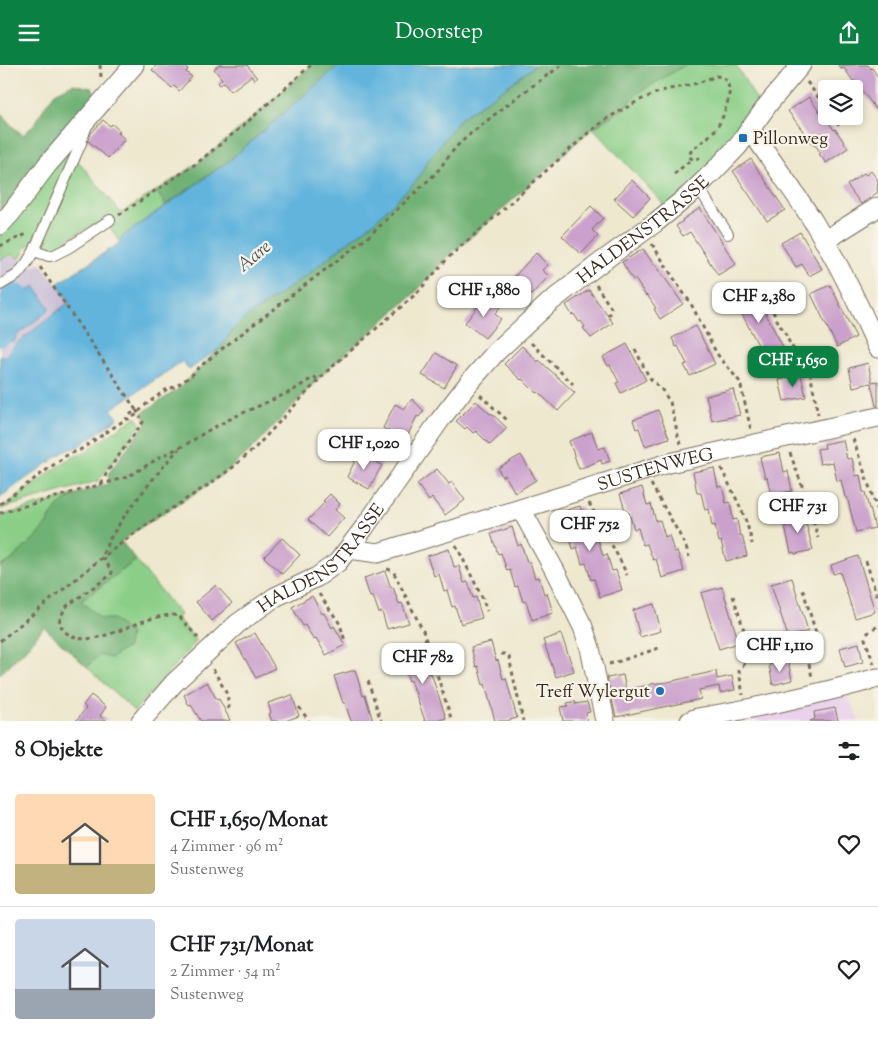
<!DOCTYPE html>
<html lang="de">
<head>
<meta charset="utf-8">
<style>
  :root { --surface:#fff; --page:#f6f6f6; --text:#202124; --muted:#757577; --line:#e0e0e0; --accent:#0b8043 }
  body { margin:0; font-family:"Sorts Mill Goudy",serif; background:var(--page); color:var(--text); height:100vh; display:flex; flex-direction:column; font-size:19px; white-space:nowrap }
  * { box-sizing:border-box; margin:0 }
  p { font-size:16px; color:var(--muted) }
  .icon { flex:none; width:28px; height:28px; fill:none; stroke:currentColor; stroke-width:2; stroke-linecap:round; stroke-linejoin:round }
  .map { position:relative; height:656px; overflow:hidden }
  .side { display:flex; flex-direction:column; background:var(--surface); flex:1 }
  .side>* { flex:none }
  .tools { position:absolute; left:818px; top:15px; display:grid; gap:10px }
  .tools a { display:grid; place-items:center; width:45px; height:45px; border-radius:5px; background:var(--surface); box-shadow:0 2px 8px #0003; font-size:25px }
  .price { position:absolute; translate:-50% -42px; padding:0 11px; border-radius:10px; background:#fff; color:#222; font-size:16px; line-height:32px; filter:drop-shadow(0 1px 2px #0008) }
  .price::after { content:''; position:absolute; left:50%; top:30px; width:15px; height:11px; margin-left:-8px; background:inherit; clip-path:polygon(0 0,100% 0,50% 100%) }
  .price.on { background:var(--accent); color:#fff }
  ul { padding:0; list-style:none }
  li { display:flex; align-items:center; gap:15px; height:125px; padding:0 15px }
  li+li { border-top:1px solid var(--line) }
  li span { display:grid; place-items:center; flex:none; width:140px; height:100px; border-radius:5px; color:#555 }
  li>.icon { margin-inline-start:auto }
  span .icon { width:60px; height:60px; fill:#fffc; stroke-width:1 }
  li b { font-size:21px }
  h2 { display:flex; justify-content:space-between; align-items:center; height:60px; padding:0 15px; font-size:21px }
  header { display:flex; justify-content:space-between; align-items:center; height:65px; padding:0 15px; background:var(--accent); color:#fff; font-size:22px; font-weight:600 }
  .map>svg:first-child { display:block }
</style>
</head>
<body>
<header><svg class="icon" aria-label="menu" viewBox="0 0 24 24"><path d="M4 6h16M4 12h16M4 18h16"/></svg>Doorstep<svg class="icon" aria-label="share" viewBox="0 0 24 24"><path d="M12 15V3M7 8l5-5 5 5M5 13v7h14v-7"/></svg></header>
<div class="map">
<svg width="878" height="656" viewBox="0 0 878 656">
  <rect width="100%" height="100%" fill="#f7f3e8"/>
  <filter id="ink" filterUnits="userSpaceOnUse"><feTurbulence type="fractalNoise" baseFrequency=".02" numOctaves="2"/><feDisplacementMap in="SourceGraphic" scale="10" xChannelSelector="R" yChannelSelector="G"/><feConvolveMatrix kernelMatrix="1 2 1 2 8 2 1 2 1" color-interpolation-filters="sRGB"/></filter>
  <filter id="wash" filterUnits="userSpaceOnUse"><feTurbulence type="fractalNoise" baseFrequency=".0096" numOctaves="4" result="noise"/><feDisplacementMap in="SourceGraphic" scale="20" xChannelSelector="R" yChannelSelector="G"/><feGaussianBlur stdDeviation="1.12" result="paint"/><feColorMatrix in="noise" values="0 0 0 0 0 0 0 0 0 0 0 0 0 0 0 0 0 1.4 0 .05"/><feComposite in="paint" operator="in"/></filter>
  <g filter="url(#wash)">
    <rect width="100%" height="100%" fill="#eee8cf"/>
    <path fill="#ead1ec" d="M846,628l14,28h-139z"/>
    <path fill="#cabfd6" d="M11,189l21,13 8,-5 12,17 5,5 12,18 -54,43 -12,12 -3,-2v-28l13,15 3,-6 32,-25 -13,-24 -35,19v-46z"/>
    <path fill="#8ace87" stroke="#627c52" d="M685,0h51l21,36 8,6 -96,103 -75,-81 12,-10 16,-8v-2l19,-18z
      M74,67l1,25 46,56 35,-22 10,14 -43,31 -3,6 -15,-22 -33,16 -14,11 -4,3 -26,-6 -8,15 -9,-5 -11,6v-34z
      M136,352l5,8 -43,56 -98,28 67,-49 19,-9z
      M74,430l-16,11 -17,26 -18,18 -14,12 -9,4v-50z
      M136,495l44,55 -3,3 19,22v2l-62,69 -47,-44 11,-12 3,-36 -20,-18z"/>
    <path fill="#6fb174" stroke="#556e49" d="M312,0h27l-110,96 -63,44 -10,-14 41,-27 47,-39z
      M535,0h150l-44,26 -19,18 -16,9 -19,15 -101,91 -39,33 -31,35 -92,81 -70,74 -23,21 -23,17 -65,41 -22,15 15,19 -55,41 20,18h12l17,14 -2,14 -17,11 -13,-3 -11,12 -43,-40 -18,22 -26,25v-108l9,-4 32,-30 17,-26 16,-11 33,-11 2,-6 -1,-4 39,-53 -5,-8 35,-23 21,-20 22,-22 12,-17 14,-13 62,-44 37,-30 27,-20 45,-44 12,-21 32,-41 51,-35z
      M73,19l19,4 7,13 -99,123v-111l13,14 10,8 12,-11 10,-18 10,-13z"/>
    <path fill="#62b4dd" stroke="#4e6f7e" d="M339,0h196l-23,18 -51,35 -32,41 -12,21 -45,44 -27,20 -37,30 -62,44 -14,13 -12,17 -31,22 -6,-9 -72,48 7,9 -40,29 -13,4 -65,46v-142l4,2 11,-12 54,-43 -12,-18 61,-40 5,-8 106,-75z
      M35,221l14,21 -1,4 -32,25 -1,5 -2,2 -13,-16v-21z"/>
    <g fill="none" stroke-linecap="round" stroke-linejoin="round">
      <path stroke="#62b4dd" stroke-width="29" d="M0,267l20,-23 -5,-11"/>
    </g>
    <g id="blocks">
      <path fill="#caa0cc" d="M157,0h26l5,4 -2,3 6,5 -13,14 -5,-5 -2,2 -20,-18z
        M219,0h28l10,13 -3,2 -3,-4 -20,15 -7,-9 -4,3 -2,-2 4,-4 -8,-10z
        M838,0h30l3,4 1,-1 6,9v35l-23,-31h-2l-9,-13 -3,1z
        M809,32l12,17 1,-1 12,17 1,-1 13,19 -22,15 -7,-9 2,-1 -6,-8 -1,1 -26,-35z
        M103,55l7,6 2,-2 8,7 -2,2 7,6 -17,19 -22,-19z
        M751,94l34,51 -18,11 -34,-50z
        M871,106l7,9 -1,10 1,2 -17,12 -14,-19 17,-12 2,2z
        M632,115l18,18 -17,18 -19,-17z
        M591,141l12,12 -11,12 6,6 -17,18 -19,-18z
        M700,143l36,56 -18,11 -28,-43 -7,4 -7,-10 7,-5 -1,-1z
        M800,167l22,37 -13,7 -7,-12 -6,3 -15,-24z
        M643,184l11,16 1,-1 28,40 -23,15 -6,-10 2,-1 -9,-13 -1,1 -11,-17 -2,1 -11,-18z
        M536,188l12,12 -6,5 7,6 -18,19 -18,-17z
        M830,220l26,52 -19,10 -26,-53z
        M753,224l31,60 -19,9 -31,-59z
        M589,225l24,33 -22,15 -8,-10 2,-1 -4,-6 -2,1 -5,-8 -2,1 -6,-10z
        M486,231l14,11 -5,7 6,5 -16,19 -20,-15z
        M696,261l19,38 -25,12 -6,-11 3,-1 -9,-18 -2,1 -4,-9z
        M627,279l19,36 -25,13 -5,-10 3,-1 -9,-17 -2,1 -5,-9z
        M522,281l16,16 1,-2 36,33 -17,18 -20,-19 -2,1 -14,-14 -1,1 -17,-16z
        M436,288l21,13 -13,22 -22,-13z
        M868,298l4,19 6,-1v25h-2l-5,-23 -18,4 -4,-19z
        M801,310l5,22 -22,4 -5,-21z
        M733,324l7,26 -28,6 -6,-25z
        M412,334l12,12 -5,6 -2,-1 -11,23 -23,-11 12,-24 9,5z
        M476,336l14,13 1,-1 16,15 -17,17 -14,-14 -3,2 -6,-6 -2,2 -9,-8z
        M658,345l11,28 -24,8 -6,-18 -3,1 -3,-9z
        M592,367l6,17 7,-2 5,14 -8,3 -1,-4 -22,9 -10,-28z
        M843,375l4,19 5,-1 4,18 4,-1 3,17h2l4,17 1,-1 5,20 -19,4 -9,-35h-2l-4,-17 -4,1 -4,-19 -13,2 -3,-15 8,-1 -1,-4z
        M359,388l23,12 -13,24 -22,-12z
        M780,388l4,19 4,-1 4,20 -21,4 -4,-18 -2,1 -5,-21z
        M521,390l15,25 -21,13 -10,-18 -3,2 -4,-9z
        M714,403l4,19 4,-1 4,17 4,-1 3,18 4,-1 3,17 2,-1 5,21 -21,5 -5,-20 -2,1 -4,-17 -3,1 -3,-17 -4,1 -4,-17h-4l-4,-21z
        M437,404l12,15 3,-2 13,18 -20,15 -13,-17 -3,3 -12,-17z
        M642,422l5,18 4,-1 5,17 4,-1 5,17 4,-2 5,17 3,-1 7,20 -22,7 -6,-19 -3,1 -6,-16 -4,1 -5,-17 -4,1 -5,-16h-3l-6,-19z
        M330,429l10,10 -5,6 9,8 -17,19 -19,-17 17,-18 -2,-1z
        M580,441l6,19 3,-1 5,17 4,-2 5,17 4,-2 5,17 4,-1 6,20 -22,7 -6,-18 -3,1 -5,-17 -4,1 -5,-17 -4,2 -5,-17 -4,1 -6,-20z
        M803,447l10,38 -18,4 -1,-2 -3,1 -8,-36z
        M512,462l6,19 3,-2 6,18h3l5,16 4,-1 5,17 3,-1 6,20 -21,7 -6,-19 -3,1 -5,-16 -3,1 -5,-17 -3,1 -6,-18 -3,1 -7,-20z
        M282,473l18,17 -18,19 -18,-17z
        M449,484l5,18 5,-1 5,17 4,-1 5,16 3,-1 6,21 -21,6 -6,-18 -3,1 -5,-17 -3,1 -5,-17 -5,2 -7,-20z
        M858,491l17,56 -20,6 -15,-46 -7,2 -2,-9z
        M385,506l6,17 2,-1 6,17 3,-1 7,20 -22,6 -5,-17 -3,1 -6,-17 -3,1 -6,-19z
        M792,513l16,53 -20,6 -17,-53z
        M216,520l16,18 -20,18 -16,-19z
        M722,522l17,56 -20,6 -18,-56z
        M312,531l10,18 2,-1 8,15 2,-2 11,19 -19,10 -10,-17 -2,2 -9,-15 -2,1 -11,-19z
        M654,539l7,27 -21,6 -7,-27z
        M255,568l20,35 -19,10 -20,-35z
        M561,569l13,37 -18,6 -13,-37z
        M491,577l5,19 2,-1 5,19 3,-1 11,40 -11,3h-11l-10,-37 -2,1 -5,-19 -2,1 -5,-20z
        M859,578l4,19 -18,5 -5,-19z
        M421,583l8,26 2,-1 15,45 -10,3h-11l-14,-41 -2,1 -9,-27z
        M788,596l4,19 -19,5 -4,-20z
        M355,605l8,26 2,-1 8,26h-22l-6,-18h-2l-9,-27z
        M716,606l1,8 15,-3 3,14 -15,3 -1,-7 -20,4 2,9 -85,18 -9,-39 16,-3 3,15 24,-5v-1l18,-2z
        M207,617l10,18 2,-1 11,21 -3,1h-26l-10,-16 -2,1 -5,-11z
        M91,630l15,12 -6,9 7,5h-31l10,-13 -3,-3z
        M292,630l7,21 -14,5h-13l-3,-7 2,-1 -3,-10z
        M575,636v3l12,-2 3,10 -4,1 1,8h-24l-3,-14 8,-1 -1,-3z
        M835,643l3,13h-28l5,-2 -1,-7z"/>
    </g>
  </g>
  <g filter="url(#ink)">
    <use href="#blocks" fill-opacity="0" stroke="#7a6c5c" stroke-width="1"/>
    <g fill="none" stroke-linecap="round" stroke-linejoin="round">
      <g stroke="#7a6c5c" stroke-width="12">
        <path id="lane" d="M696,123l6,5 26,41
          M34,186l15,5 5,-1 14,-7 42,-28
          M0,220l17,-10 9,-11 8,-13 47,-108 6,-18"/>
      </g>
      <g stroke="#7a6c5c" stroke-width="21">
        <g id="street">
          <path d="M750,64c21,31 43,61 63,92 25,41 46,84 65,127"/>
          <path d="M0,160l11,-12 36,-48 87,-100"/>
          <path d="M824,176l54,-34"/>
          <path d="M521,444l33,60 29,58 7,21 15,73"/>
          <path id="s1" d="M349,484l29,4 291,-90 209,-46"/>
          <path id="s2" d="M141,656l33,-38 63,-59 38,-27 42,-20 21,-15 26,-34 76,-108 28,-36 28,-32 53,-49 47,-37 60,-44 32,-26 28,-27 22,-23 31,-43 32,-38"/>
          <path d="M690,656l7,-3c61,-10 121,-24 181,-40"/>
        </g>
      </g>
      <path stroke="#7a6c5c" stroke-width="3" stroke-dasharray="4 4" stroke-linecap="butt" d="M100,0l1,12
        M807,17l19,26
        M832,51l8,11
        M674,109l18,-15
        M119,150l78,-52 47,-38 67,-60
        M652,179l28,44 10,14 27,52 23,28 11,48
        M0,181l29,-13
        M40,202l96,143 -9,7 -1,2
        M596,220l15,23 -1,6 -4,1
        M766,232l14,29 4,4 6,14 20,28 8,42
        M531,278l42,41
        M635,284l14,28 13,13 8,12 10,42
        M480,330l27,25
        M853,374l25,73
        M790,388l19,52 9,33
        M721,403c12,25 26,48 31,76
        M101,419l6,-12 36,-50 -3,-6
        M651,419l35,62 3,11
        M589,438l31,57 7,15
        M0,439l67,-49 13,-5 46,-31h3l7,-4 8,-9 23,-17 8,-2 17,-12 5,-6 26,-21 146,-112 67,-63 20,-26 14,-13 51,-40 41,-29
        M0,448l127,-36 24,-14 10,-7 24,-11 24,-15 23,-12 60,-27 22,-14 4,3
        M456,480l26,52 5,14
        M866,496l12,38
        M387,504l4,1 3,3 29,58 29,90
        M803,525l15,50 -11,15 5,22
        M319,529l21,30 5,17
        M733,531l18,56 -2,6 -10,13 4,24
        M198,573l-19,-22 -5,-1c-10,0 -21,3 -30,6 -24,8 -71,35 -85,1l5,-12 4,-5 43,-30 1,-3 -9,-15 40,-30 65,-42 24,-17 23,-20 70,-75 92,-80 31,-35 19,-17 20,-17 100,-90 19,-15 32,-18 23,-10 37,-8 18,-7 6,1 5,4 2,7v10l-6,18 -6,12 -9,9 -17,14 -2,6 5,3 9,-3
        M0,576l103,-84c-2,-16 61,-93 75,-107l-1,-1
        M501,589h4l4,3 14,64
        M609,599l11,-3 42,-14
        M874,599l-9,-25c1,-7 8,-10 13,-13
        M213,604l14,25 2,13 -3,3
        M368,616l13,40
        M299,642l10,14"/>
      <use href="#lane" stroke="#fff" stroke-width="10"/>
      <use href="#street" stroke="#fff" stroke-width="19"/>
      <path stroke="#7a6c5c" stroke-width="3" stroke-dasharray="4 4" stroke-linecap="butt" d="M136,345l4,6"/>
    </g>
  </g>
  <g fill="#1f6fb2" stroke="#f7f3e8" stroke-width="2">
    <rect x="738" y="68" width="10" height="10" rx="2.5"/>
    <circle cx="660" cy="626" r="5"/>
  </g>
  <g text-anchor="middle" stroke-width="4.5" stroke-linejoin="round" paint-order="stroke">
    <g font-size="18" fill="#3b2a1e" stroke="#f7f3e8" text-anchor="start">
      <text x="753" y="79">Pillonweg</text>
      <text x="650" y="632" text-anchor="end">Treff Wylergut</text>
    </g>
    <g font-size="18" fill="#3b2a1e" stroke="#f7f3e8">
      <text dy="6" stroke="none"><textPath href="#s2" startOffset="710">HALDENSTRASSE</textPath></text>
      <text dy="6" stroke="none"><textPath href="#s1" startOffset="319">SUSTENWEG</textPath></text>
      <text dy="6" stroke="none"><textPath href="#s2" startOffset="245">HALDENSTRASSE</textPath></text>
    </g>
    <g font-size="19" font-style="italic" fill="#475357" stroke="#f7f3e8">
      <text transform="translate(253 190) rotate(-40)" y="7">Aare</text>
    </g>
  </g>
</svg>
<div class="tools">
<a><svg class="icon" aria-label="layers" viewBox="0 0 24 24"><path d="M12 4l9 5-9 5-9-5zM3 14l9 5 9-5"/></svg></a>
</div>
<b class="price" style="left:484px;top:253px">CHF 1,880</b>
<b class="price" style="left:759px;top:259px">CHF 2,380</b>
<b class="price on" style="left:793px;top:323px">CHF 1,650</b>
<b class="price" style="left:364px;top:406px">CHF 1,020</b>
<b class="price" style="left:798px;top:469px">CHF 731</b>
<b class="price" style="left:590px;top:487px">CHF 752</b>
<b class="price" style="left:780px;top:608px">CHF 1,110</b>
<b class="price" style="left:423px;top:620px">CHF 782</b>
</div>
<section class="side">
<h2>8 Objekte<svg class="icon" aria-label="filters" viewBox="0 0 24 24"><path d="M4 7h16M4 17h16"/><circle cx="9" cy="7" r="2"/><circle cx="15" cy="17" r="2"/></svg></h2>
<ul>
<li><span style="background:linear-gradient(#ffd9b3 70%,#c2b280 0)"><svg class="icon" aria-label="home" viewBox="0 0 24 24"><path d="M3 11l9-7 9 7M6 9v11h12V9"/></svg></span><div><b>CHF 1,650/Monat</b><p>4 Zimmer · 96 m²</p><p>Sustenweg</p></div><svg class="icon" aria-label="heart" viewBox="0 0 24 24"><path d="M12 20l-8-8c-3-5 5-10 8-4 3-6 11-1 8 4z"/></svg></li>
<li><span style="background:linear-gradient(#c9d6e8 70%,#9aa5b1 0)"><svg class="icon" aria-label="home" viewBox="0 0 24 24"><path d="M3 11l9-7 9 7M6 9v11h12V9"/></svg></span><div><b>CHF 731/Monat</b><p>2 Zimmer · 54 m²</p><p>Sustenweg</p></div><svg class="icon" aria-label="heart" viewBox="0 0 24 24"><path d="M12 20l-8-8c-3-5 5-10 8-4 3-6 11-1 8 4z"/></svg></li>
</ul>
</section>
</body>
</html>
